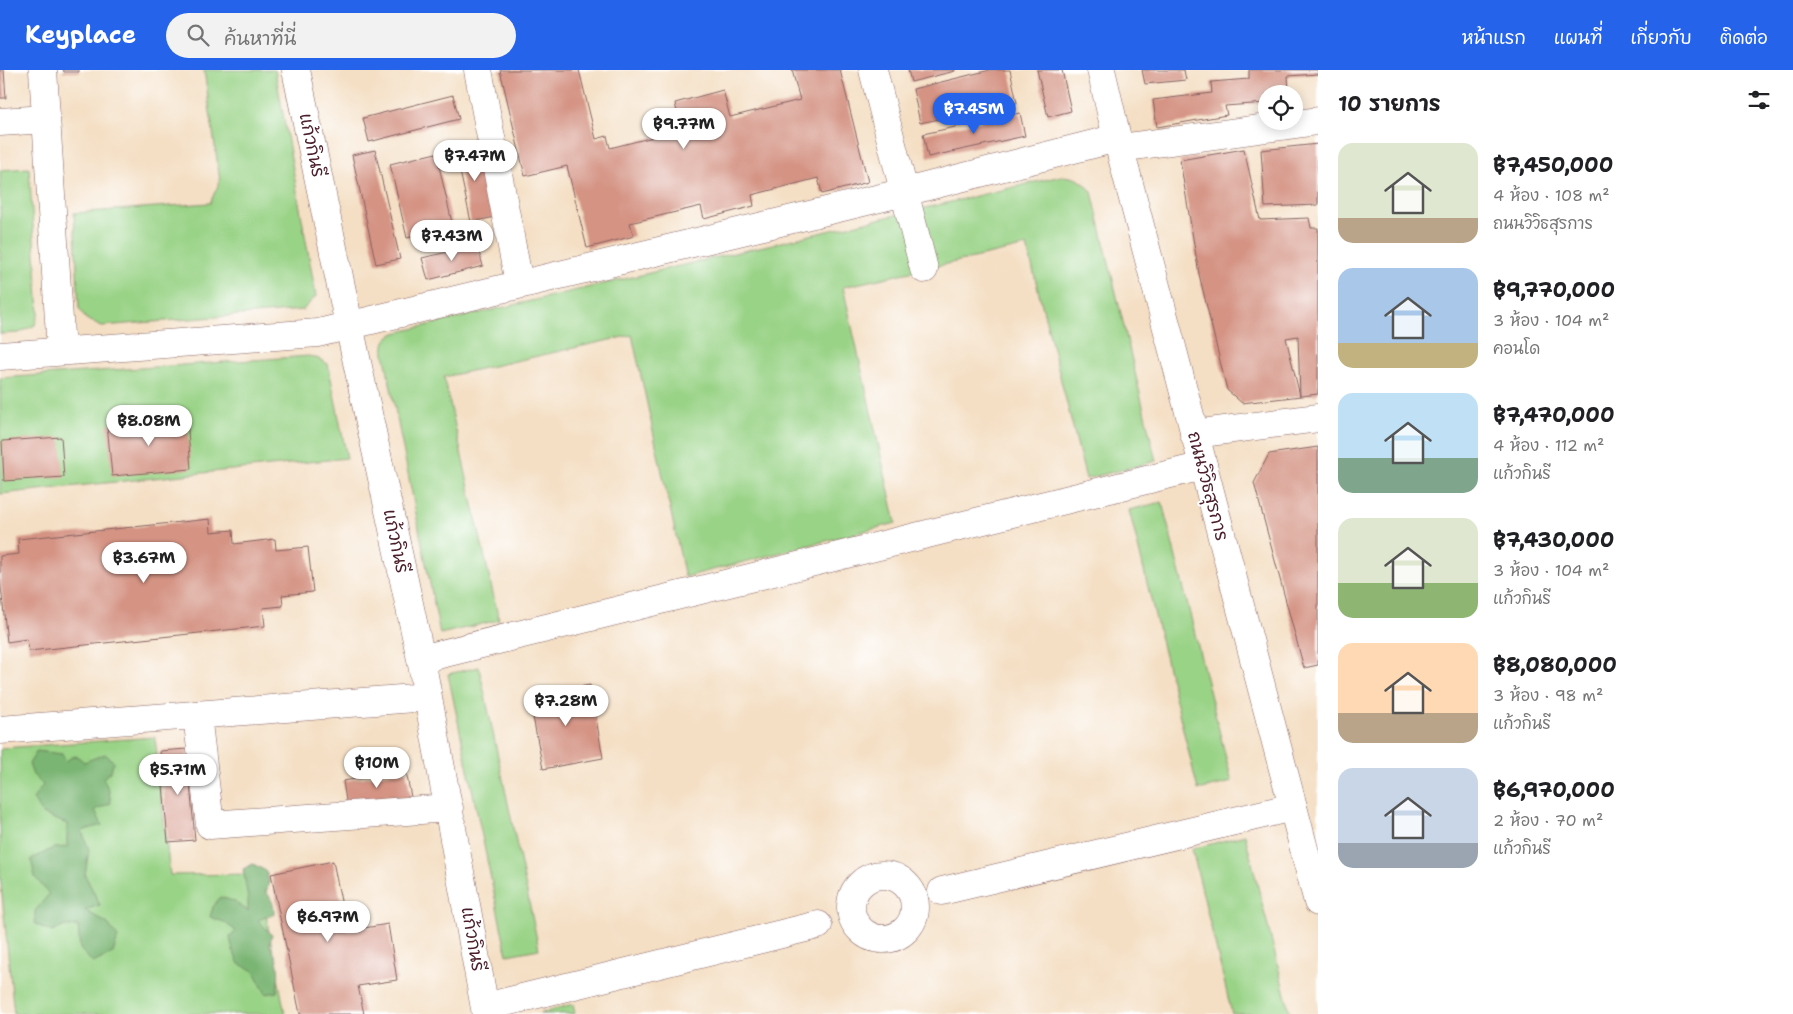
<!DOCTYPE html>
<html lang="th">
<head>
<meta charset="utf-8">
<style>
  :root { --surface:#fff; --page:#f2f2f2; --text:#202124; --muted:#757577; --accent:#2563eb }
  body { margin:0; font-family:"Shantell Sans","Playpen Sans Thai",sans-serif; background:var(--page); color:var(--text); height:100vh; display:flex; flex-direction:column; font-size:19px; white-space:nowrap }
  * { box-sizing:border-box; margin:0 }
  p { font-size:16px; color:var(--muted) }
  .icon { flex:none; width:28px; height:28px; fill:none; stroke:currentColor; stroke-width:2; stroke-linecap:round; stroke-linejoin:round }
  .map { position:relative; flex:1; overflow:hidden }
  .details { display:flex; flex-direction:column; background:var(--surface); width:475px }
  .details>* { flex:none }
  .controls { position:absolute; left:1258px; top:15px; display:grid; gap:10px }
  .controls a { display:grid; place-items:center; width:45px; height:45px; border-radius:50%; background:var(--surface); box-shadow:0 2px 12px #0003; font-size:25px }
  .price { position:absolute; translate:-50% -42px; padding:0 11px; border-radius:18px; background:#fff; color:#222; font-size:16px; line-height:32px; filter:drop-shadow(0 1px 2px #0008) }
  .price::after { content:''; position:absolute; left:50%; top:30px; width:15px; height:11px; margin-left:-8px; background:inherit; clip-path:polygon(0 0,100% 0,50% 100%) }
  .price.current { background:var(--accent); color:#fff }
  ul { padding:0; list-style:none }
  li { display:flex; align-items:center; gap:15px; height:125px; padding:0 20px }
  li span { display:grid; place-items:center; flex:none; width:140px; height:100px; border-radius:15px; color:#555 }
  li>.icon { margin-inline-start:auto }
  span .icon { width:60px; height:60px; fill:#fffc; stroke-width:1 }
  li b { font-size:21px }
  h2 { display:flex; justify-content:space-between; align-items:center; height:60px; padding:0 20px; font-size:21px }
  header { display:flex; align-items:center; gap:30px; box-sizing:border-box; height:70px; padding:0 25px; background:var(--accent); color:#fff }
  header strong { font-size:24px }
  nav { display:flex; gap:28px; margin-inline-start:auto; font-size:18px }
  .search { width:350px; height:45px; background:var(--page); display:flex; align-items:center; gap:12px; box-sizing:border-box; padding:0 18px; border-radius:28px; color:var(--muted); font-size:19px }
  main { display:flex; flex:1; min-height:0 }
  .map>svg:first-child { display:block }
</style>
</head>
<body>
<header>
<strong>Keyplace</strong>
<div class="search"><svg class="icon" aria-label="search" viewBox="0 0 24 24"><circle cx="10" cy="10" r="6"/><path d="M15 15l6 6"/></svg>ค้นหาที่นี่</div>
<nav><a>หน้าแรก</a><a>แผนที่</a><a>เกี่ยวกับ</a><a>ติดต่อ</a></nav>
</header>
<main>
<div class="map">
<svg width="1318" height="944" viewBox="0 0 1318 944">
  <rect width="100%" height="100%" fill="#fff"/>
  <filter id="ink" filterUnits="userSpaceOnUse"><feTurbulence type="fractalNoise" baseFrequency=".02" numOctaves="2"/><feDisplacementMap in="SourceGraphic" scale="10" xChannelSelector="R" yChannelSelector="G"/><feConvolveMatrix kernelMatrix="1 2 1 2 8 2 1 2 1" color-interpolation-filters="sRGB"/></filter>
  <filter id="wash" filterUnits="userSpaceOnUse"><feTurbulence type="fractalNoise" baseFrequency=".0096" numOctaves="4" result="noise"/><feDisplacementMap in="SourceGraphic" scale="20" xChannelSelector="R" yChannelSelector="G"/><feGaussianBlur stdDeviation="1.12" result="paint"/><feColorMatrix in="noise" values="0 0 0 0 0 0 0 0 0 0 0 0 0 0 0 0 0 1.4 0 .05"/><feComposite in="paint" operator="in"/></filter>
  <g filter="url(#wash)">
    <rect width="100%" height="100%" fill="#f4dfc4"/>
    <path fill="#99d386" stroke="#727958" d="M204,0h71l41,226 -13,14 -201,16 -16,-7 -7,-11 -5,-95 136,-10 10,-22z
      M29,98l10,145 -4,12 -16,8 -19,1v-164z
      M1061,106c15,1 22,4 31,16l64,269 -70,18 -59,-233 -184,41 53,236 -211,54 -53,-242 -188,42 55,243 -59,14 -56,-281c-1,-11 1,-15 11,-20z
      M309,286l10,3 9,5 19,94 -347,36v-116z
      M1162,432l70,280 -34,8 -69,-280z
      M479,597l60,282 -32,6 -59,-281z
      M155,667l15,138 88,-1 27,140h-271l-14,-139v-125l3,-2z
      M1245,765l45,179h-58l-40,-165z
      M573,934l2,10h-36z"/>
    <path fill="#7ab573" stroke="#626a4f" d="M37,681l25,3 4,7 6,-4 5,-1 7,6 21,-8 9,8 -4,10 -7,6 6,13 2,12 -16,7 7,15 -20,6 7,19 -4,25 15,30 -15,5 23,14 10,13 -5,16 -20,10 -13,-14 -2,-23h-13l-13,6 -17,-8v-13l14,-17 -14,-17 -4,-18 23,-11 13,-1v-23l-25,-10 -9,-15 10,-14 -10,-10 -4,-11z
      M253,794l13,7 3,11 -3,10c6,7 8,13 8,22l-16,6 14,15 -3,10c12,15 10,29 8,47l-11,2 -13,-24 -14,-6 -6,-13 -3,-14 6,-6 -12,-9 -14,-5 3,-10 7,-10 13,4 15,10v-12l-5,-30z"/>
    <g id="blocks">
      <path fill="#d49383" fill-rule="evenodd" d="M0,0h4l2,28h-6z
        M63,0h16v2h-15z
        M500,0h79l17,69 11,-3 3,12 71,-18 -6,-27 48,-13 7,27 70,-17 -8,-30h48l28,112 -46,12 -4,-16 -66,17 2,11 -50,13 -3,-13 -71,17 4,13 -47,12 -20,-82 -42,10z
        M908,0h47v1l-44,11z
        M990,0h20l7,33 -97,20 -7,-34z
        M1037,0h25l9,41 -23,6z
        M1142,0h42l2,10 -41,4z
        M1249,0h69v4l-30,2 1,18h-23v9l-41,3 2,9 -70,12 -4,-27 59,-7 -1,-11 38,-3z
        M453,25l6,24 -90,23 -6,-24z
        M1020,43l5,23 -97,21 -5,-23z
        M479,72l16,75 -24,5 -16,-74z
        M1318,74v61l-53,2 -4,-57z
        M1244,79l16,71 49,-2 2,10h7v166l-76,9 -15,-13 -28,-116 -19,-114zM1298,266l2,60 -14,-58z
        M375,80l25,109 -24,5 -24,-109z
        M436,83l17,74 -46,11 -17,-74z
        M477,175l6,21 -55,14 -6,-22z
        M187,348l4,51 -79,7 -5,-52z
        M61,367l3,40 -60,4 -2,-40z
        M1318,377v218l-14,3 -50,-185 15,-29z
        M210,449l1,13 22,-2 1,14 41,-5 1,11 32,-3 5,45 -31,3 1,11 -20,2 2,18 -236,25 -2,-12 -20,3 -7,-64v-22l19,-2 -1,-15z
        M590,615l13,73 -60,11 -14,-73z
        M187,679l8,91 -27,2 -8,-91z
        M406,701l5,26 -64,10 -4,-26z
        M333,791l14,70 41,-7 9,56 -39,6 6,28h-64l-29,-140z"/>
    </g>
  </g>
  <g filter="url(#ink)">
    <use href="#blocks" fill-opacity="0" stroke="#866261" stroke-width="1"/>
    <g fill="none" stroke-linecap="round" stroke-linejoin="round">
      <g stroke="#866261" stroke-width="29">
        <path id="minor" d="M43,0l18,281
          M296,0l53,255 72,334 65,355
          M478,0l41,213
          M873,0l51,199
          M0,52l46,-3
          M1120,78l198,-27
          M0,286l318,-23 587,-141 212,-54
          M1194,364l124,-16
          M421,589l782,-193
          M197,645l13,110 239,-17
          M0,660l427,-33
          M851 837a32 32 0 1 1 64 0a32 32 0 1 1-64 0Z
          M942,821l351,-84
          M485,937l333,-82"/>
      </g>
      <g stroke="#866261" stroke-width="29">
        <path id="major" d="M1101,0l16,68 201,764"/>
      </g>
      <use href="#minor" stroke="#fff" stroke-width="28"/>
      <use href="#major" stroke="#fff" stroke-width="28"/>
    </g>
  </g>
  <g text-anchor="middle" stroke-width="4" stroke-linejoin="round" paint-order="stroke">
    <g font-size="18" fill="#4a1f2b" stroke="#fff">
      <text transform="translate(312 75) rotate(78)" y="6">แก้วกินรี</text>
      <text transform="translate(1208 416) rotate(75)" y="6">ถนนวิวิธสุรการ</text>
      <text transform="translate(396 471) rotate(78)" y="6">แก้วกินรี</text>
      <text transform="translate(473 869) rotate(80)" y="6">แก้วกินรี</text>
    </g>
  </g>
</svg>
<div class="controls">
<a><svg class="icon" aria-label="locate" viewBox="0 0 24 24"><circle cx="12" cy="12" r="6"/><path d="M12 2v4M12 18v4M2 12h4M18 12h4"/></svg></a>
</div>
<b class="price current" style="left:974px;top:65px">฿7.45M</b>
<b class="price" style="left:684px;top:80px">฿9.77M</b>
<b class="price" style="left:475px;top:112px">฿7.47M</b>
<b class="price" style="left:452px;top:192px">฿7.43M</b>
<b class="price" style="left:149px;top:377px">฿8.08M</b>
<b class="price" style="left:144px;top:514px">฿3.67M</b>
<b class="price" style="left:566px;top:657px">฿7.28M</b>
<b class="price" style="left:377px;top:719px">฿10M</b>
<b class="price" style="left:178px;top:726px">฿5.71M</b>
<b class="price" style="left:328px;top:873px">฿6.97M</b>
</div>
<section class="details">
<h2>10 รายการ<svg class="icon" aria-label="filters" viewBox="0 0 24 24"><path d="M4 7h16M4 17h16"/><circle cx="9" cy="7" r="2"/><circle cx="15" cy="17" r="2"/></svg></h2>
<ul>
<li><span style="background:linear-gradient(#dfe7d0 75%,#b9a48a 0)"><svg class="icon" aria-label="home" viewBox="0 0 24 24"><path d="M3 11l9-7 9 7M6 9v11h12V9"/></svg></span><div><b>฿7,450,000</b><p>4 ห้อง · 108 m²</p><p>ถนนวิวิธสุรการ</p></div></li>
<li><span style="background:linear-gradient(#a9c7e8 75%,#c2b280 0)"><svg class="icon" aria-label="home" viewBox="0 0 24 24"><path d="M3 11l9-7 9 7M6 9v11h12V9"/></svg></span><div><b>฿9,770,000</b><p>3 ห้อง · 104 m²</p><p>คอนโด</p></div></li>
<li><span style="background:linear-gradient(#bfe0f5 65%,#7fa58c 0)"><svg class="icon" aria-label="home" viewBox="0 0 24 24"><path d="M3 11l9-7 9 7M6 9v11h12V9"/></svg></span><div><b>฿7,470,000</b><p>4 ห้อง · 112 m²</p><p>แก้วกินรี</p></div></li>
<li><span style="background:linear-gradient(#dfe7d0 65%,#8fb573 0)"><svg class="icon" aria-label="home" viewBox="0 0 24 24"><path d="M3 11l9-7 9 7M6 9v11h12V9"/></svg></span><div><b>฿7,430,000</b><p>3 ห้อง · 104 m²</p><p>แก้วกินรี</p></div></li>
<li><span style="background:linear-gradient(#ffd9b3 70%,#b9a48a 0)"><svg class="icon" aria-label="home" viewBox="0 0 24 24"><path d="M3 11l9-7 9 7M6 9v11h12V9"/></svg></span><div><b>฿8,080,000</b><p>3 ห้อง · 98 m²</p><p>แก้วกินรี</p></div></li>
<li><span style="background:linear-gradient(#c9d6e8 75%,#9aa5b1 0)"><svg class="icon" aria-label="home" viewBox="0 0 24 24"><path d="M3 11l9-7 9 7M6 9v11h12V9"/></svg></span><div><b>฿6,970,000</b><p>2 ห้อง · 70 m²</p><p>แก้วกินรี</p></div></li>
</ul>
</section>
</main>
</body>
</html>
